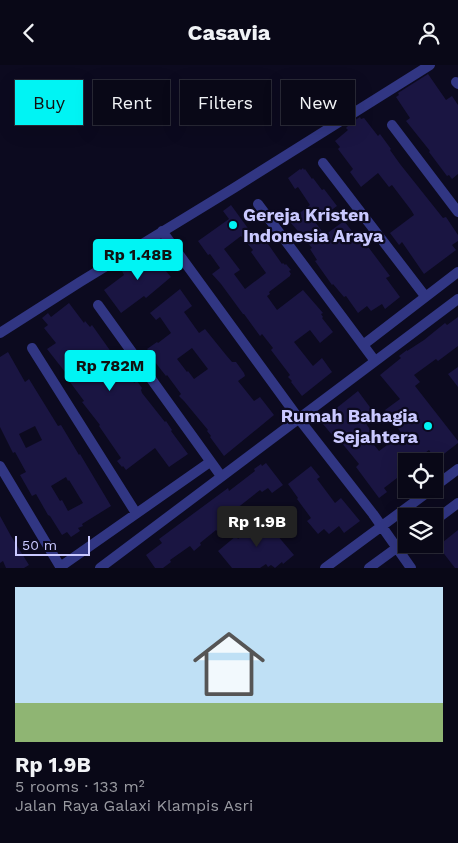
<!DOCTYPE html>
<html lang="en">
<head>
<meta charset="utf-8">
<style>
  :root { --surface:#090817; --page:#171624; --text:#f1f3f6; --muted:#999aa1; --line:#292936; --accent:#00f4f4 }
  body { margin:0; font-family:"Work Sans",sans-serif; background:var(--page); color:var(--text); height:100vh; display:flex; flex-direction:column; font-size:19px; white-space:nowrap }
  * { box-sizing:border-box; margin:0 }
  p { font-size:16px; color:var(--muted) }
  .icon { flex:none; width:28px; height:28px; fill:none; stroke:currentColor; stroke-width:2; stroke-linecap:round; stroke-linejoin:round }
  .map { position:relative; height:503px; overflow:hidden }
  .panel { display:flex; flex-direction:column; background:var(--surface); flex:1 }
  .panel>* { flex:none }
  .guide { position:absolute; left:15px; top:15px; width:429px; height:45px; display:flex; gap:10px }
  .controls { position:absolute; left:398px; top:388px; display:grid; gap:10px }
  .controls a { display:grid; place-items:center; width:45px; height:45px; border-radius:0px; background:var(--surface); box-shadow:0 5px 20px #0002,0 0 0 1px var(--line); font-size:25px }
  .scale { position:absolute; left:15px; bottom:12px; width:75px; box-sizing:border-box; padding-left:5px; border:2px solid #cac9ff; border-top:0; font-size:14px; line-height:18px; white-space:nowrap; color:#cac9ff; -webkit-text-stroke:4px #0c0a1f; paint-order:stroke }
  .price { position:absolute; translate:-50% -42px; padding:0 11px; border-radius:5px; background:var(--accent); color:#111; font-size:16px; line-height:32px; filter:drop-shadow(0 1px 2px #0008) }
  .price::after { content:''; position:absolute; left:50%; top:30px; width:15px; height:11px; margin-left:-8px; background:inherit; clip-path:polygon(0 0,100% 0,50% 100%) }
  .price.current { background:#222; color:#fff }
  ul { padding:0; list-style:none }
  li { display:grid; align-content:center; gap:10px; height:265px; padding:0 15px }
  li+li { border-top:1px solid var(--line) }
  li span { display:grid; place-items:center; height:155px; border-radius:0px; color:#555 }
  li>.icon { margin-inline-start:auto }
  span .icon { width:90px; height:90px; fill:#fffc; stroke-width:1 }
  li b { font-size:21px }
  .tag { padding:0 18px; border-radius:0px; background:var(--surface); box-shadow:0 5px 20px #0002,0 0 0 1px var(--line); font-size:18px; line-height:45px }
  .tag.current { background:var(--accent); color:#111 }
  header { display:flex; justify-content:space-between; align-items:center; height:65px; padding:0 15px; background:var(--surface); font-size:22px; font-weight:700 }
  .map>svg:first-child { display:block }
</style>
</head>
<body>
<header><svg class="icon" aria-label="back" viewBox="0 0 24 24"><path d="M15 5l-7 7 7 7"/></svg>Casavia<svg class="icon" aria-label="person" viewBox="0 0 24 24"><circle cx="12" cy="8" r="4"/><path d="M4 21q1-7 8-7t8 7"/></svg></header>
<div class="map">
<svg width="458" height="503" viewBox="0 0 458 503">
  <rect width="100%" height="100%" fill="#0c0a1f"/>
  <path fill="#1a1542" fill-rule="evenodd" d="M428,9l18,26 6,-4 6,9v69l-6,5 -3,-4 -2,1 -18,-24 1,-1 -24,-30 4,-3 -14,-21 3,-2 -1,-2z
    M360,52l1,2 3,-1 14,18 2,-2 11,15 -1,1 10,14 43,54 3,-1 12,18v6l-6,4 4,5 -32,24 -22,-32 -3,3 -9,-12 24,-18 -3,-5 -19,-25 -3,2 -11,-14 -17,14 -11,-15 3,-3 -15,-20 2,-2 -5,-6 13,-11 -2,-2 2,-2 -1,-1z
    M303,103l1,2 1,-1 7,10 1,-1 9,12 2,-1 13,17 -22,16 10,13 19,-14 12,15v-1l2,2 4,-3 6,8 -2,2 24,32 -4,2 14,19 -15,12 -3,-5 -11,7 -4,-5 -9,7 -12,-17 -2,1 -11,-13 -1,1 -17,-24 2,-1 -7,-11 2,-1 -26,-31 7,-6 4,4 13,-10 -12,-18 -3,2 -7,-11 12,-9 1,1z
    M231,140l24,33 6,-4 21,30 1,-1 2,2 1,-1 5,6 -2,1 2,3 -1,1v1l-21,16 1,2 -3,2 10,14 26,-20 20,23 -2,1 2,3 -1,1 11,14 -13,11 -10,-13 -16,12 19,24 9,-8 10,14 -30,24 -11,-14 1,-1 -4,-4 2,-2 -19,-25 2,-2 -11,-14 -2,2 -16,-22h-1l-22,-30 -9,-10 8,-6 -10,-14 -2,1 -10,-14 31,-22 -6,-8zM241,171l12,14 -2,2 15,21 -21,16 -11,-15 6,-4 -16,-21z
    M150,183l4,7 2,-1 6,8 -1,1v2l10,12 -25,21 -2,-2 -23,17 -17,-23 20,-15 -3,-6z
    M180,224l12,17 -8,6 15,21 6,-4 21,26 6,7h4l8,11 1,3 -7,5 16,20 6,-4 14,18 -50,41 -14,-19 1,-1 -4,-5 1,-1 -24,-29 -5,-5 2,-2 -14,-19 -1,1 -19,-24 2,-1 -2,-2 10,-7 1,1 13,-10 -11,-16 -4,3 -6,-7zM192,283l16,21 -14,10 -6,-8 -1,1 -10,-13z
    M69,238l15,20 1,-2 5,6 2,-2 39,55 1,-1 2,4 3,-2 5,7 -1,2 1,3 23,29 1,-1 6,9 -1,1 17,23 -19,13 -14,-19 -29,22 -3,-4 -1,1 -5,-6 4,-3 -22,-32 1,-1 -18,-23 2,-1 -17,-23 2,-1 -22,-28 9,-6 -12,-15 4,-3 -6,-7 6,-5 3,4z
    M458,252v29l-20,15 -2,-2 -22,16 6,7 -5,4 43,55v2l-22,17 -7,-10 -15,11h-8v6l-4,3 4,7 -6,4 -3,-3 -13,10 3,4 -8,6 -23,-31 3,-3 -18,-22 -2,-2 -2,1 -14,-17 3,-3 -2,-3 34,-27 17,23 -10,8 6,9 -5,4 13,16 23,-17 -17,-24 15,-11 -20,-24 21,-17 -2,-2 8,-6v1l17,-11 21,-17 2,2z
    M8,287l17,30 4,-3 29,47 3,-1 18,30 1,-1 31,52 -29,18 1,2 -5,2 2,3 -9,6 -4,-5 -5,3 -12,-19 -2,-1 -12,-21 -4,2 -12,-21 6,-3 -11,-20 -2,1 -13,-26v-70zM35,361l7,14 -16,8 -7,-14zM66,412l2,4 1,-1 14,23 -15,8 -6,-11 -2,1 -9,-15z
    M458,302v20l-10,-13z
    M266,398l17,22 -11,8 -4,-5 -6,4 -2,-2 -24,19 3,3 -15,12 1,1 -8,6 -1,-1 -16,13 1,2 -7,6 -4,-5 -20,14 1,2 -8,6h-8l-9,-13 16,-12 -3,-4 69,-51 1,3 26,-20 -1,-2 7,-5 1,2z
    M311,401l9,11 -3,2 18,24 6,-5 19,23 -16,12 -5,-7 -10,8 -5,-5 -6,5 -11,-13 4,-3 -14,-19 1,-1 -10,-14z
    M0,451l11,20 18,29 -5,3h-18l-3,-7 -3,2z
    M265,452l14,17 -2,1 17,20 -11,9 -1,-2 -7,6 -4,-3 -3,2 -2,-3 -6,4h-28l-14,-17 18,-15 2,3z
    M458,465v38h-3l-17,-22z"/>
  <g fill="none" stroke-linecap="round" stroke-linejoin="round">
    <path stroke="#313683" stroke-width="10" d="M456,17l2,2
      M392,60l66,87
      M323,98l102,133
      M258,139l117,157
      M162,166l137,188 74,95 38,54
      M98,240l123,171
      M0,268l80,-51 154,-94 196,-123
      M363,280l95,-73
      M32,283l104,165
      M0,401l61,102
      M434,422l24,-18
      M434,456l24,-18
      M60,502l150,-105
      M100,503l358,-269
      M325,503l107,-79
      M369,503l37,-27"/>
  </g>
  <g fill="#00f4f4" stroke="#0c0a1f" stroke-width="2">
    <circle cx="233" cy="160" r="5"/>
    <circle cx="428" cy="361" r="5"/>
  </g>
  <g text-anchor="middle" stroke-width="4.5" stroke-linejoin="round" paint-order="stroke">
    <g font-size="18" font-weight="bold" fill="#cac9ff" stroke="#0c0a1f" text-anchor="start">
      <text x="243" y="156">Gereja Kristen<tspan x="243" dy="21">Indonesia Araya</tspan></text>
      <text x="418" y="357" text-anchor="end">Rumah Bahagia<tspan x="418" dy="21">Sejahtera</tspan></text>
    </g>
  </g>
</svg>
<div class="controls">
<a><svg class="icon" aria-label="locate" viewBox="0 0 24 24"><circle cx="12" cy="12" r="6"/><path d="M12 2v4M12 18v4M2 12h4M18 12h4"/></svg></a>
<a><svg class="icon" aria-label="layers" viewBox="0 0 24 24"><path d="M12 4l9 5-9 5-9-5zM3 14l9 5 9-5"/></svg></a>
</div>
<div class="scale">50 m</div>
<b class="price" style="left:138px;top:216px">Rp 1.48B</b>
<b class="price" style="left:110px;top:327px">Rp 782M</b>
<b class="price current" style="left:257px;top:483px">Rp 1.9B</b>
<div class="guide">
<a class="tag current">Buy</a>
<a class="tag">Rent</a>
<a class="tag">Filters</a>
<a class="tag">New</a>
</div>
</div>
<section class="panel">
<ul>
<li><span style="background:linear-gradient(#bfe0f5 75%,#8fb573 0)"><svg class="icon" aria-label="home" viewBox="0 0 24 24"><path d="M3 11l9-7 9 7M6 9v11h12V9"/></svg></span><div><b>Rp 1.9B</b><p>5 rooms · 133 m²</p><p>Jalan Raya Galaxi Klampis Asri</p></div></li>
</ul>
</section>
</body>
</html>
